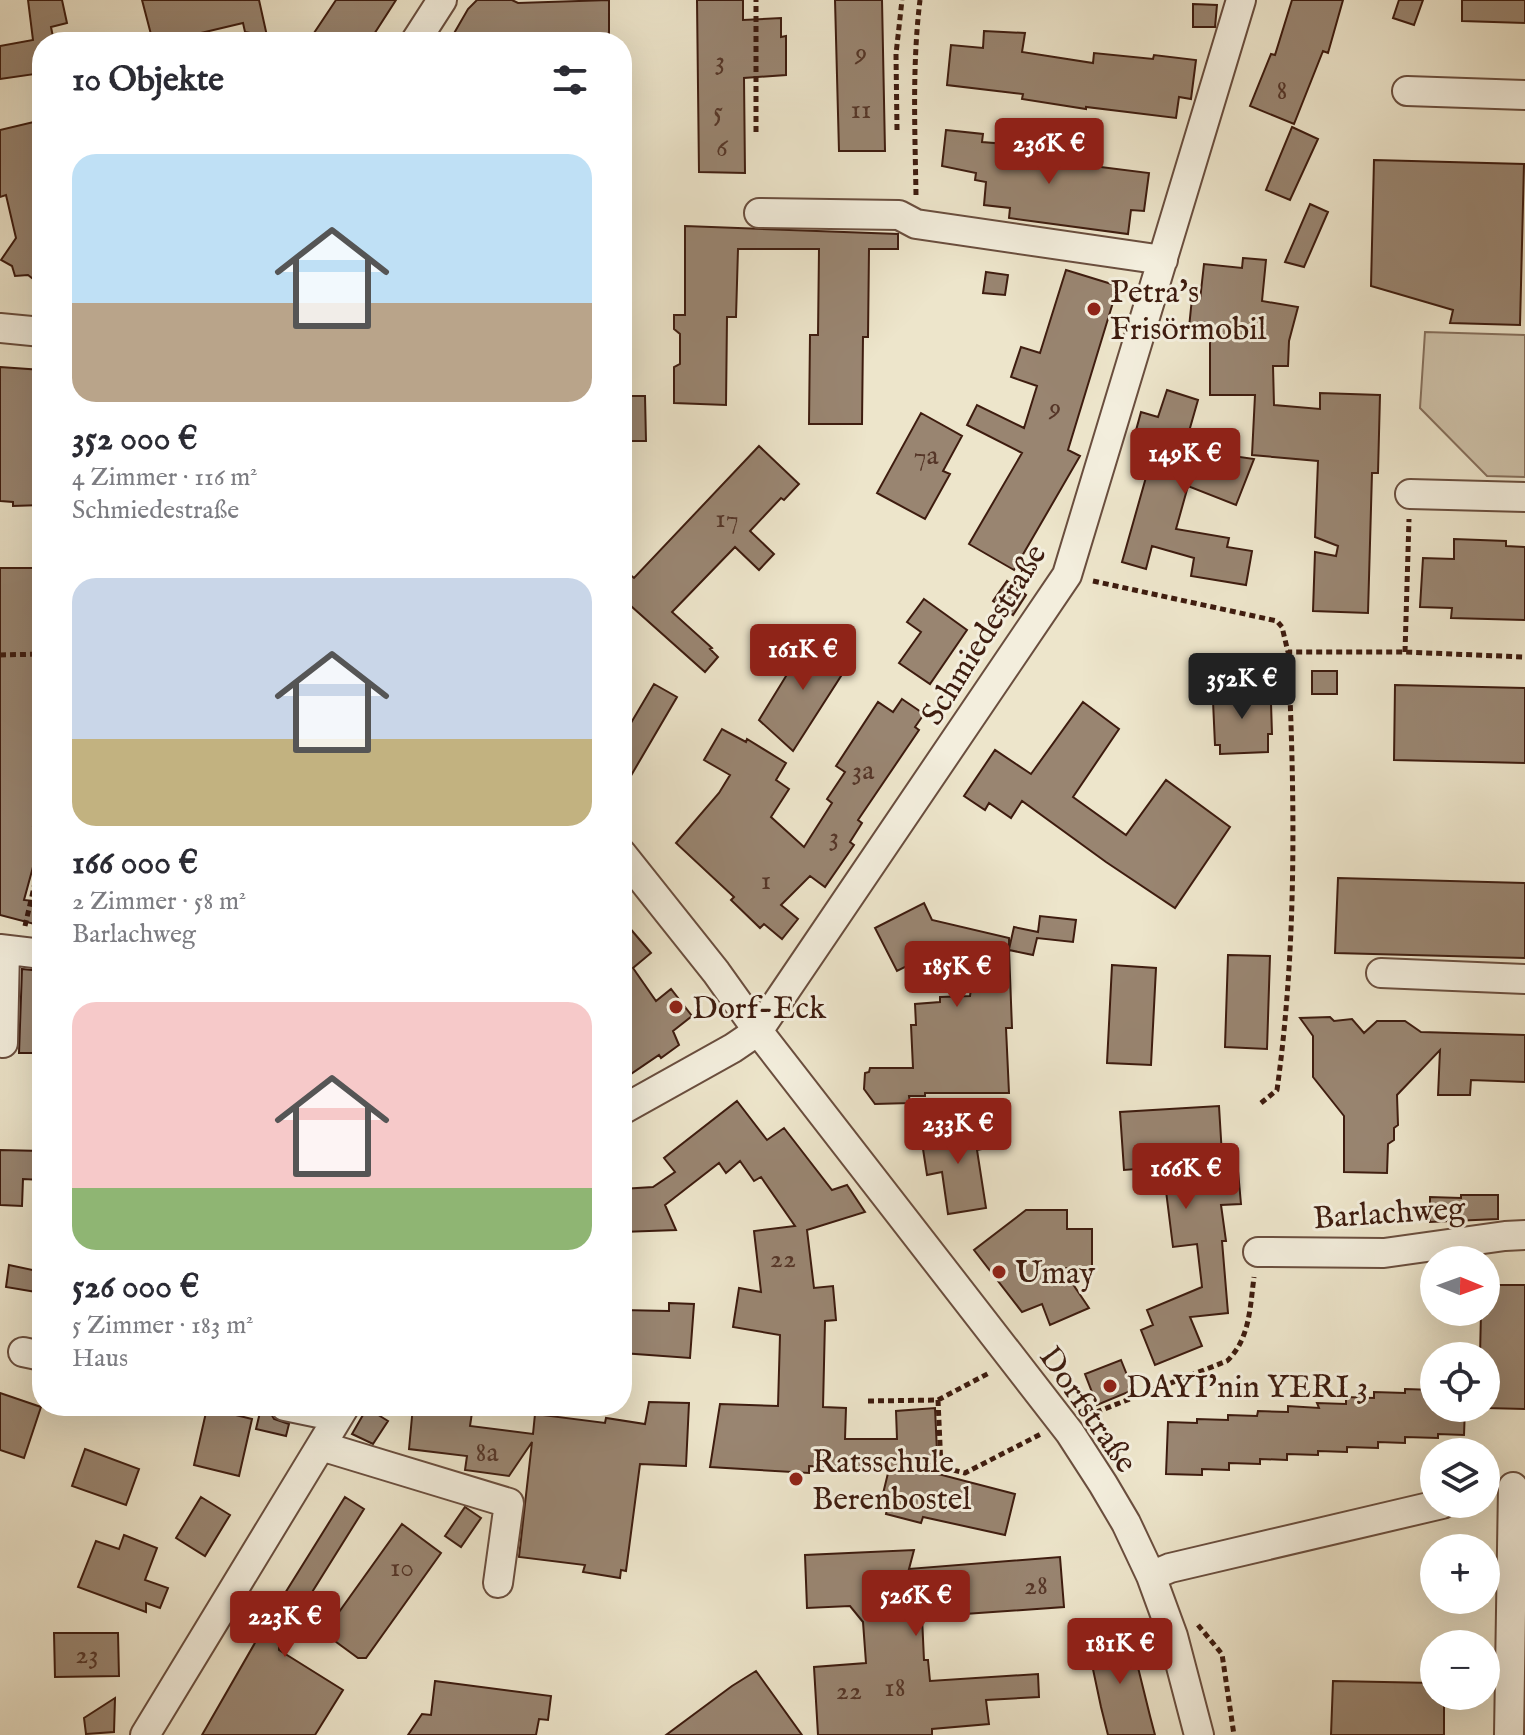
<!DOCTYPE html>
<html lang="de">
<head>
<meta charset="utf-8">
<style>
  :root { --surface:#fff; --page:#f7f7f7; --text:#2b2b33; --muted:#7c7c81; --accent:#8f2418 }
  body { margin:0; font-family:"IM FELL English",serif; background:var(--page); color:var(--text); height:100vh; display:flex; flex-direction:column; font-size:30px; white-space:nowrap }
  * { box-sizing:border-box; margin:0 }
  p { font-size:26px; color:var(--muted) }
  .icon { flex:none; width:44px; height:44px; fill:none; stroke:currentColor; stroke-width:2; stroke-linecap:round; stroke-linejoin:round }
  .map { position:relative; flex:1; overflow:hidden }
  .sheet { position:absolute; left:32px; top:32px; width:600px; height:1384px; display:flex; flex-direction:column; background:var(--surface); border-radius:32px; box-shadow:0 8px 32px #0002 }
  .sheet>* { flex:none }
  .needle { width:52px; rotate:91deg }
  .controls { position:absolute; left:1420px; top:1246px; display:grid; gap:16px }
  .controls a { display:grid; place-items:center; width:80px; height:80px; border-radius:50%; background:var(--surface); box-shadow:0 8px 32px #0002; font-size:40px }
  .price { position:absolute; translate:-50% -68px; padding:0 18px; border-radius:8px; background:var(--accent); color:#fff; font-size:26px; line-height:52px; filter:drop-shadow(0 2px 4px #0008) }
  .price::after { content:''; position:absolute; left:50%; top:48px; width:24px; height:18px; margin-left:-12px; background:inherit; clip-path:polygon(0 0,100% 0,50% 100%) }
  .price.active { background:#222; color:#fff }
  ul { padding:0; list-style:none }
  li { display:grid; align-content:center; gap:16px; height:424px; padding:0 40px }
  li span { display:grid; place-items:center; height:248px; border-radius:24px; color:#555 }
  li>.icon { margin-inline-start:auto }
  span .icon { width:144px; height:144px; fill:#fffc; stroke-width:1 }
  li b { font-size:34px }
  h2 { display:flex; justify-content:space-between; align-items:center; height:96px; padding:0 40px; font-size:34px }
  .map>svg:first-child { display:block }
</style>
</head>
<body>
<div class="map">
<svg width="1525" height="1735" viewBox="0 0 1525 1735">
  <rect width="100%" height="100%" fill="#ede5cb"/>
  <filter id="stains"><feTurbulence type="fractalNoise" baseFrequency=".0025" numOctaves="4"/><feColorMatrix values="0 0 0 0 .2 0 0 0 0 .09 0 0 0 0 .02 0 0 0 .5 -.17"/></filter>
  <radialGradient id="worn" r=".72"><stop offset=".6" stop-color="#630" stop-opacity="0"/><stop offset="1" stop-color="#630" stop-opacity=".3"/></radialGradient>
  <path fill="#cfc3ab" stroke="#86705d" stroke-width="2" d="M1425,332l100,3v142l-38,-1 -67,-68z"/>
  <path fill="#998571" stroke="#3e1c0f" stroke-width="2" d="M28,0h34l5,23 -16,4 3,15h-12v31l-42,6v-33l33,-6z
    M142,0h117l8,36 -22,-4 -2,-9 -80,19h-10z
    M336,0h60l-27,42h-61z
    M477,0h35l6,3 91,-3v34l-53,1v7h-107l19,-33z
    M697,0h46v20l38,-2v19l5,-1v39l-42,3 1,95 -46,-1z
    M835,0h47l3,151h-46z
    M1292,0h51l-15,53 -5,-2 -29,73 -44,-18 21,-52 4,1z
    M1399,0h24l-9,25 -21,-7z
    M1462,0h63v23l-63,-2z
    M1193,4l24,1 -2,22h-22z
    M984,31l41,2 -3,19 71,11 1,-10 59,6 1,-4 42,5 -5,39 -12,-2 -3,21 -90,-11v2l-64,-10 1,-5 -76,-9 4,-40 32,3z
    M42,120v166l-14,-11 -13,1 -3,-10 -11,-6 15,-22 -10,-43 -6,2v-67z
    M1292,127l26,12 -28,61 -24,-10z
    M946,130l37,4 -1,8 24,2 -1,11 144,18 -5,38 -13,-1 -3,24 -119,-16 1,-10 -26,-3 2,-23 -11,-2 1,-7 -34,-7z
    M1374,160l150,4 -4,161 -70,-2 3,-13 -82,-24z
    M1310,204l18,8 -24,55 -19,-5z
    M685,226l213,8v15h-29l-1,88h-5l-1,87h-53l1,-89h8l1,-86h-81l-2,68h-9l-1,88 -52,-2v-36l6,-3v-30l-6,-5v-14h11z
    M1243,258l23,2 -4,41 36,6 -9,34 -1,25h-15l1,39 46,4v-16l60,2 -2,78h-6l-4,140 -55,-2 2,-59 21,4 2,-10 -23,-9 3,-76 -66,-6 3,-60h-45v-64l-21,-3 3,-30 8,2 4,-36 38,4z
    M1066,270l52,16 -50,164 12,6 -66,114 -45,-26 53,-91 -55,-28 10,-20 47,23 13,-42 -26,-9 10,-30 19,6z
    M986,272l22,3 -3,20 -22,-2z
    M0,367l42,3v135l-29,1v-4l-13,-1z
    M1167,390l31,10 -14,49 70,10 -18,46 -48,-19 -12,43 53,9 -2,9 25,4 -6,34 -55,-9 3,-18 -42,-12 -6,23 -24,-7 34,-120 -21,-8 6,-22 17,5z
    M622,396h23l1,45h-24z
    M921,413l41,23 -19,35 7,3 -25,45 -48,-26z
    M759,446l40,38 -15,16 -3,-2 -31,33 24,23 -15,16 -24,-23 -63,65 40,36 -2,1 8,8 -13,15 -83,-74v-30l12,10z
    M1454,539l52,2v5l19,1v73l-74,-2 1,-10 -32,-1 3,-49 31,1z
    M0,568h42l-3,95h3v104l-9,59 9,2v6l-18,66 18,2v24l-42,-11z
    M1007,581l19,14 -13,20 -20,-14z
    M924,599l43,31 -37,54 -31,-21 22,-31 -14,-10z
    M808,636l42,26 -57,89 -34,-31 40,-65 -2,-2z
    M1312,671h25v23h-25z
    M654,684l23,13 -55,94v-53z
    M1395,685l130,3v75l-131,-3z
    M1262,687v16h9l1,31h-4v18l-48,2v-9h-5l-2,-44 4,-1 -1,-11z
    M902,699l22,15 -9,13 4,3 -61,90 4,3 -12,19 4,3 -29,42 -15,-11 -29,29 17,14 -16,20 -18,-15 -4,4 -29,-28 3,-3 -58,-54 43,-50 11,-18 -26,-15 18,-31 24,13 1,-3 39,24 -10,17 13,9 -18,28 33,30 28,-44 -5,-4 18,-27 -9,-6 42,-64 15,10z
    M1083,702l36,27 -46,68 53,38 40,-55 64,47 -55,81 -69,-46 -84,-61 -11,17 -22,-15 -4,7 -21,-14 31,-46 36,24z
    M1338,878l187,5v75l-190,-5z
    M924,903l8,17 77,18v11l5,-22 24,5 2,-16 36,4 -3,22 -36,-4 -4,17 -24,-5 3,78h-6l3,65h-84v3h-16l1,7 -35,1 -11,-15 1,-16 4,-1 1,-4h43l-2,-43h5l-1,-21 25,-2v-5l30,-1 6,-39 -35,-8 -44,22 -22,-43z
    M622,919l29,34 -18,15 23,33 15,-12 21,27 -19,15 6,14 -18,13 -2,-3 -37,25z
    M1228,955l42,1 -3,93 -42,-2z
    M1112,965l44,3 -5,97 -44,-2z
    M22,969l20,2 -1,82h-22z
    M1330,1017l4,4 18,-2 12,14 13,-12h28l16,11 104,3v47l-54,-2 -1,15h-32l2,-45 -43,45 1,30 -4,3v12l-6,4 -1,29 -43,-1v-56l-31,-39v-41l-13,-18z
    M737,1101l30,39 17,-12 48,62 15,-5 18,27 -58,18 7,58 19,-2 3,34 -11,1 -2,86 23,1 -1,31h52l-1,-28 39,-3 3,66 77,20 -10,41 -82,-18 -2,6 -35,-9 2,-10 -7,-2 8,-33 -80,-3v7l-99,-6 10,-63 58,2 2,-71 -47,-8 6,-39 22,4 -7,-61 41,-5 -34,-49 -7,4 -14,-20 -14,12 -7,-10 -54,42 11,25 -54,2v-43l31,-2 22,-15 -11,-14z
    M1219,1106l4,66 15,-1 3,33 -20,1 5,36h-4l6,72 -38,4 12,29 -47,19 -14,-35 12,-5 -6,-15 55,-23 -5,-43 -24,3 -10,-80 -39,3 -4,-58z
    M987,1126l5,21 -15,3 9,58 -38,6 -6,-42 -15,3 -6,-39z
    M0,1150l42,1v29l-19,-1 -1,27 -22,-1z
    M1461,1195h37v24l-68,3v-25l31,1z
    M1026,1210h41v19h25v39h-30l27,40 -39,17 -8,-21 -20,8 -48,-62z
    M9,1265l33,7v21l-36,-6z
    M1486,1285h39v124l-39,-1v-52h-6l1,-44h5z
    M669,1303l25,1 -4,54 -68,-5v-43l47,1z
    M1121,1360l12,30 -36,15 -12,-31z
    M1405,1389l29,1v18h31l-1,27 -26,-1v4l-33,-1v6l-27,-1v6l-31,-1v5l-29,-1v4l-31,-1v6l-27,-1v5l-31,-1v7l-27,-1v6l-36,-1 2,-52 29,1v-4l31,1v-5l29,1 1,-5 30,1v-6l31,2 -2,-5 29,1v-7l28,1v-6l31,1z
    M0,1393l41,14 -17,51 -24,-8z
    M649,1402l40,1 -3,63 -46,-2 -14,107 -5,-1 -1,8 -37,-6 2,-7 -66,-8 13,-115 -23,34 -44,-6 2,-14 -58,-7 4,-43h60l-3,20 63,8 2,-20 70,9 1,-5 39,6z
    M207,1408l45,11 -13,57 -45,-11z
    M261,1408l8,2 5,9 15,5 -3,12 -30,-7z
    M367,1408l21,13 -15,23 -21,-10z
    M85,1449l54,20 -13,36 -54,-19z
    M201,1497l29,18 -25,41 -29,-18z
    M345,1497l19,12 -85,136v5l64,40 -28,45h-113l65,-113z
    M465,1507l16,11 -20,29 -16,-11z
    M402,1524l39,29 -75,105h-8l-34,-25z
    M124,1535l33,13 -12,32 23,8 -8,20 -14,-5v9l-68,-25 18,-46 23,8z
    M914,1550l-5,19 151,-12 4,50 -142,10 2,43h4l2,21 108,-7 1,23 -53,3 3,24 -57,5v6h-114l-4,-68 52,-4 -3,-41 -13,-16 -43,2 -2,-53z
    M1129,1631l21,85 5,19h-47l-7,-28 -14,-66z
    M54,1633h64l1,43 -64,1z
    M756,1671l46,64h-136l66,-49z
    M435,1681l116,15 -3,24 -9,-1 -3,16h-128l14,-21 9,1z
    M1333,1681l101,2v13h10v39h-113z
    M115,1698l-1,34 -28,2 -2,-16z"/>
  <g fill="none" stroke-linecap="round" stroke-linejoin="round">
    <g stroke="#6a4e3e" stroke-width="32">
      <path id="minor" d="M415,42l27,-42
        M1407,91l118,4
        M759,213l140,2 17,9 247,36
        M0,328l42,4
        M1410,494l115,3
        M622,854l94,118 42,59 312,402 33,51 23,39 25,53 22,60 26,99
        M0,949l42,5
        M1381,973l144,6
        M3,1043l2,-93
        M622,1110l111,-62 25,-17 309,-456 174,-575
        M1258,1252l126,1 121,-17 20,-1
        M23,1352l19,4
        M285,1406l53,11
        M321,1446l188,57 -11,80
        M1151,1576l19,-8 272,-64
        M145,1735l200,-329
        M1509,1735l4,-248"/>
    </g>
    <path stroke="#3e1c0f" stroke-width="5" stroke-dasharray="6 4" stroke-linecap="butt" d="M897,130l-1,-76 6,-54
      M756,132v-132
      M916,195c-1,-64 -4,-130 4,-195
      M1093,581l184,40 5,6 6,25h117l120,5
      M1405,652l4,-133
      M0,655l42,-1
      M25,926l16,-69
      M1261,1103l16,-13c20,-144 18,-293 11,-438
      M938,1400l3,67 24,6 76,-39
      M868,1401l70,-1 53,-28
      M1088,1418l6,-5 133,-52c23,-22 23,-54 27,-84
      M1198,1625l24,29 12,81"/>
    <use href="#minor" stroke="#f3eedd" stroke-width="28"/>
  </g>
  <g fill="#8f2418" stroke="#f3eedd" stroke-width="3">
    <circle cx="1094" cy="309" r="8"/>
    <circle cx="676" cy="1007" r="8"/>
    <circle cx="999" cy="1272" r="8"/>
    <circle cx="1110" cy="1386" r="8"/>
    <circle cx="796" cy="1479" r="8"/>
  </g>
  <g text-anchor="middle" stroke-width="6" stroke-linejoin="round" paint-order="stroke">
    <g font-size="28" fill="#553628">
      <text x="861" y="61">9</text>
      <text x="720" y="69">3</text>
      <text x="1282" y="99">8</text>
      <text x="861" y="118">11</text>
      <text x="718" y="120">5</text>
      <text x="722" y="156">6</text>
      <text x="1055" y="416">9</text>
      <text x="926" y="464">7a</text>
      <text x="727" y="527">17</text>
      <text x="863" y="779">3a</text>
      <text x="834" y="845">3</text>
      <text x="766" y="889">1</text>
      <text x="783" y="1267">22</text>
      <text x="487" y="1461">8a</text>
      <text x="402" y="1576">10</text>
      <text x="1036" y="1594">28</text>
      <text x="87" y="1663">23</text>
      <text x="895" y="1696">18</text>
      <text x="849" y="1699">22</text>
    </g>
    <g font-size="32" fill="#3e1c0f" stroke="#f3eedd" text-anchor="start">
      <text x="1110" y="302">Petra's<tspan x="1110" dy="37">Frisörmobil</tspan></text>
      <text x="692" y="1018">Dorf-Eck</text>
      <text x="1015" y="1283">Umay</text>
      <text x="1126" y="1397">DAYI'nin YERI 3</text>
      <text x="812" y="1472">Ratsschule<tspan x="812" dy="37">Berenbostel</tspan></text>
    </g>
    <g font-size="32" fill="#3e1c0f" stroke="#f3eedd">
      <text transform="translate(983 634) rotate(-58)" y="11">Schmiedestraße</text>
      <text transform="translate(1389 1212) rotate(-4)" y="11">Barlachweg</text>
      <text transform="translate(1089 1409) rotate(55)" y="11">Dorfstraße</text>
    </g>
  </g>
  <rect width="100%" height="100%" filter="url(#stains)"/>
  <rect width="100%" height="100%" fill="url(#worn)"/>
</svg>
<div class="controls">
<a><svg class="needle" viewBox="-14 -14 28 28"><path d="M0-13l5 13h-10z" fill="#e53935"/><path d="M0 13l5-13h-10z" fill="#7c7c81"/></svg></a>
<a><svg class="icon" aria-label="locate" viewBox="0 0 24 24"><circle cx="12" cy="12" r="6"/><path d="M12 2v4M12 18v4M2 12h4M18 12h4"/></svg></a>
<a><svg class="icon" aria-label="layers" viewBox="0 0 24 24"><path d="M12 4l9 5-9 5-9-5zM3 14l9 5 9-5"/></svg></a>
<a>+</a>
<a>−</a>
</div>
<b class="price" style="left:1049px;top:186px">236K €</b>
<b class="price" style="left:1185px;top:496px">149K €</b>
<b class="price" style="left:803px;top:692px">161K €</b>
<b class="price active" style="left:1242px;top:721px">352K €</b>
<b class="price" style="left:957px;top:1009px">185K €</b>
<b class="price" style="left:958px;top:1166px">233K €</b>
<b class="price" style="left:1186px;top:1211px">166K €</b>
<b class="price" style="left:916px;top:1638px">526K €</b>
<b class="price" style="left:285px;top:1659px">223K €</b>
<b class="price" style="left:1120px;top:1686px">181K €</b>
<section class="sheet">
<h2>10 Objekte<svg class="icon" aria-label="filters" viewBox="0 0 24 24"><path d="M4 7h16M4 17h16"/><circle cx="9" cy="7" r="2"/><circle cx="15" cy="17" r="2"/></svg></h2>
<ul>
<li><span style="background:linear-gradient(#bfe0f5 60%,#b9a48a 0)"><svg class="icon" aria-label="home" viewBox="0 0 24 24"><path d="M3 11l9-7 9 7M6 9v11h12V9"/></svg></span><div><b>352 000 €</b><p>4 Zimmer · 116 m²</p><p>Schmiedestraße</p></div></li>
<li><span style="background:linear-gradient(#c9d6e8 65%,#c2b280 0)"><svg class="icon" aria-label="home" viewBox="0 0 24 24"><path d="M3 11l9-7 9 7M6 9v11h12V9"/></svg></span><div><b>166 000 €</b><p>2 Zimmer · 58 m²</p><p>Barlachweg</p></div></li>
<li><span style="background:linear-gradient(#f6c9c9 75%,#8fb573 0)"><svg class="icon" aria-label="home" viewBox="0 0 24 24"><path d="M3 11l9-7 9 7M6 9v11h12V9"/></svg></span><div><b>526 000 €</b><p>5 Zimmer · 183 m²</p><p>Haus</p></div></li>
</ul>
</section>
</div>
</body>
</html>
